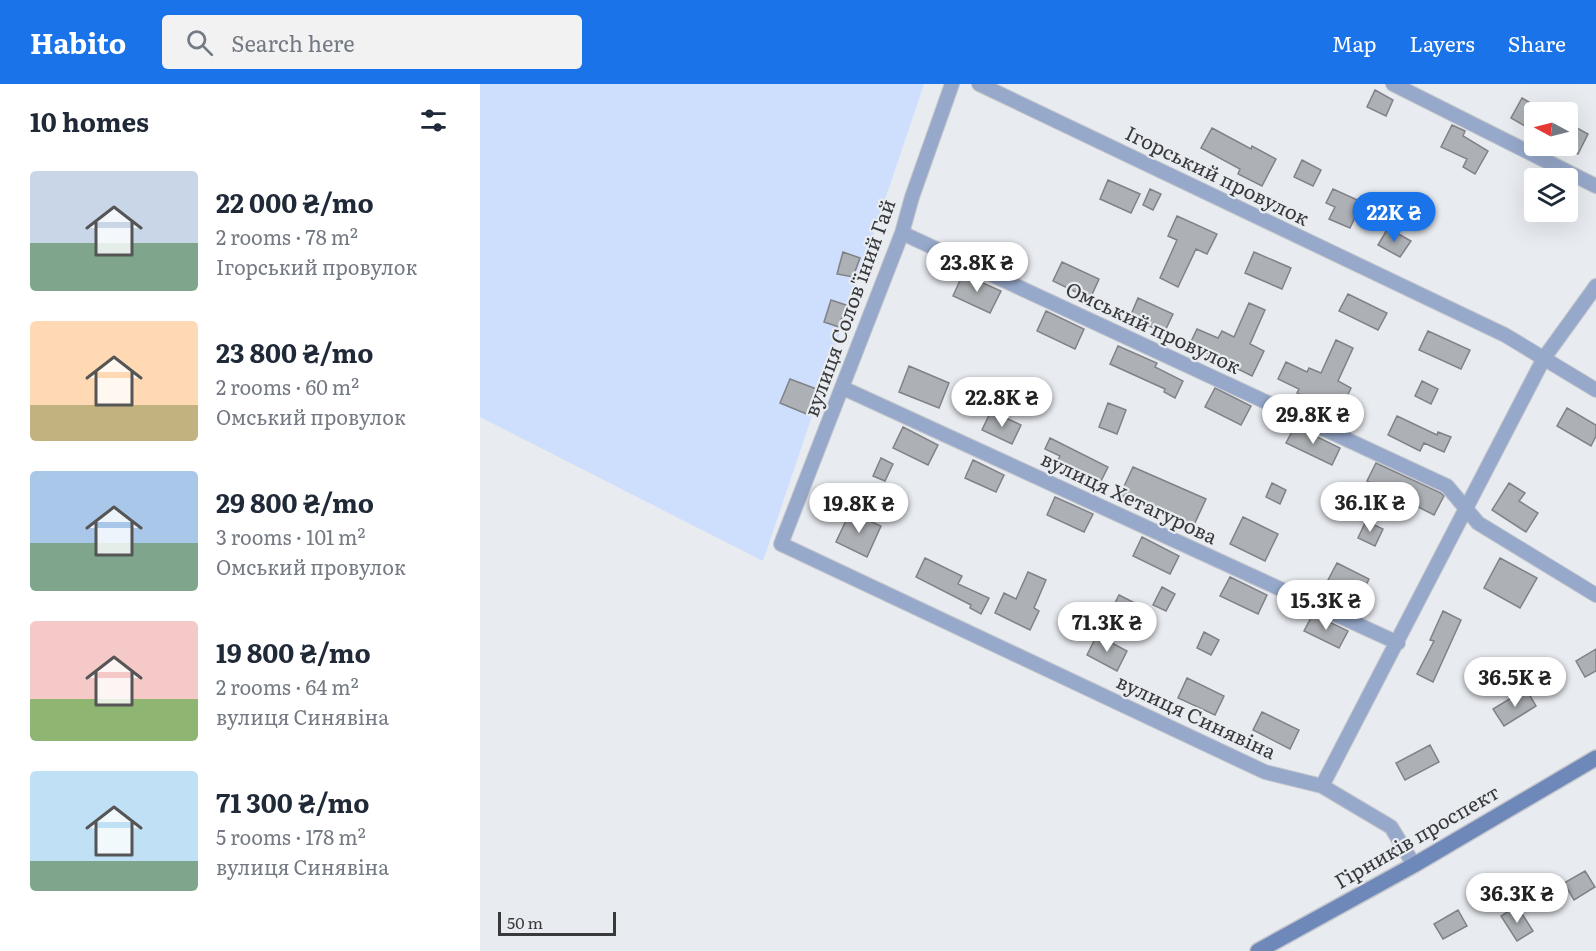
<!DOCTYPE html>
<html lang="en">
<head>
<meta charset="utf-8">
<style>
  :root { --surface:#fff; --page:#f2f2f3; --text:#1f2937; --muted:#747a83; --accent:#1a73e8 }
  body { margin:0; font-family:Literata,serif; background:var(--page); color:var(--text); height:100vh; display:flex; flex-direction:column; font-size:22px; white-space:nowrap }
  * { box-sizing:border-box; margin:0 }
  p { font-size:20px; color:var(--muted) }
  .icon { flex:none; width:33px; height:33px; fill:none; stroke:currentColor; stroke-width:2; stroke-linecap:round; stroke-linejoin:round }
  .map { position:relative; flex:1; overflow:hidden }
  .details { display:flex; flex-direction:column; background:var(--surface); width:480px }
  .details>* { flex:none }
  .needle { width:39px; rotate:277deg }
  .fabs { position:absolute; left:1044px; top:18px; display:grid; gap:12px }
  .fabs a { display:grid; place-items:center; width:54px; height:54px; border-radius:6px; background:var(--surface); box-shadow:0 6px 24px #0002; font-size:30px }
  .scale { position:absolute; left:18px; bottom:15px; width:118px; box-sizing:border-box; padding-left:6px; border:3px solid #38393b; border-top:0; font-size:16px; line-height:21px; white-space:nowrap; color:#38393b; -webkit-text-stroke:4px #e8ebf0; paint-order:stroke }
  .price { position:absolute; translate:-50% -51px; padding:0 14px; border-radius:21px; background:#fff; color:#222; font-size:20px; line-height:39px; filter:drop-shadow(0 2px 3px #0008) }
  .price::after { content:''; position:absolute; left:50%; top:36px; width:18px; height:14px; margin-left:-9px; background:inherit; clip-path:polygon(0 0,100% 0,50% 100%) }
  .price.current { background:var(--accent); color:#fff }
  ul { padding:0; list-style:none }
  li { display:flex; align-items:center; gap:18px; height:150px; padding:0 30px }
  li span { display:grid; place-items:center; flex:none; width:168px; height:120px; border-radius:6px; color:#555 }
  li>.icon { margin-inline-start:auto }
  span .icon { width:72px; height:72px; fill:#fffc; stroke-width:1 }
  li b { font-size:26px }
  h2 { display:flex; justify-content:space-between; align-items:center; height:72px; padding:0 30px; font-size:26px }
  header { display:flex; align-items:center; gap:36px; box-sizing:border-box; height:84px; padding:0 30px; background:var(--accent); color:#fff }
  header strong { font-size:28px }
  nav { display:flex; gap:33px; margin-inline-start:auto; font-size:21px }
  .search { width:420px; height:54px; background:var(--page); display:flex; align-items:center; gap:15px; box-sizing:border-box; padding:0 21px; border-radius:6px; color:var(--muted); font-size:22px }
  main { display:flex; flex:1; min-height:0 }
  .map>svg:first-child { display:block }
</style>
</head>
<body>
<header>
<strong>Habito</strong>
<div class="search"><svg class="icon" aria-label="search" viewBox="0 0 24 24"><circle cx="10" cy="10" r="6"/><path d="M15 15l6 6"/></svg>Search here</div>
<nav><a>Map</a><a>Layers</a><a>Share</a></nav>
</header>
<main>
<section class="details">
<h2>10 homes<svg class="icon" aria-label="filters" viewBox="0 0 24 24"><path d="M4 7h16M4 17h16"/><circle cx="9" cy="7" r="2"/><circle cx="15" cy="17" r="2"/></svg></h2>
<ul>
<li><span style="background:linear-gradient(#c9d6e8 60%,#7fa58c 0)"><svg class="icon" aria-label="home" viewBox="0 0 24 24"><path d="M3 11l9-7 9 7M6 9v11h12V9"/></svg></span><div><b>22 000 ₴/mo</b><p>2 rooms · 78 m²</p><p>Ігорський провулок</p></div></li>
<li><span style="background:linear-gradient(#ffd9b3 70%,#c2b280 0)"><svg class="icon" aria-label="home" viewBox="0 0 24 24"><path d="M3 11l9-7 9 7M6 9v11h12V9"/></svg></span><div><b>23 800 ₴/mo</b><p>2 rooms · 60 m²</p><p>Омський провулок</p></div></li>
<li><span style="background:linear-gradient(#a9c7e8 60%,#7fa58c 0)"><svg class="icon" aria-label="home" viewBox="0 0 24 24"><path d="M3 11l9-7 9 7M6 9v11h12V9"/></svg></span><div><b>29 800 ₴/mo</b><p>3 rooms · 101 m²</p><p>Омський провулок</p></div></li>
<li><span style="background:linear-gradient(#f6c9c9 65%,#8fb573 0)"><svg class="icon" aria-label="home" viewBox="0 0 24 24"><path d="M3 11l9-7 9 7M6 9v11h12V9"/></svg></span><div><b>19 800 ₴/mo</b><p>2 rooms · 64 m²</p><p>вулиця Синявіна</p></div></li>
<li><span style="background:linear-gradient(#bfe0f5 75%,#7fa58c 0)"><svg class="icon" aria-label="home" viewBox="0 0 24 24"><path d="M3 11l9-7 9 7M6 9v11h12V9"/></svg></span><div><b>71 300 ₴/mo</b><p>5 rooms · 178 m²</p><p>вулиця Синявіна</p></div></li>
</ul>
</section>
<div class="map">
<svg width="1116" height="867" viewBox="0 0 1116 867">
  <rect width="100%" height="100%" fill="#e8ebf0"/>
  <path fill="#cedefd" d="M0,0h444l-161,477 -283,-144z"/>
  <path fill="#adb0b4" stroke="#808287" stroke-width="1.5" d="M895,6l18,10 -7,16 -19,-9z
    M1042,14l19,11 -2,3h-5v9l-4,8 -19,-11z
    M1088,39l20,11 -10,20 -10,-5z
    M972,41l13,6 -2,5 25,15 -13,23 -12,-7 4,-8 -26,-12z
    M732,44l39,21 1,-3 24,13 -14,27 -24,-12 2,-5 -39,-21z
    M822,76l19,10 -8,16 -19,-9z
    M628,96l32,14 -9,19 -31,-14z
    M670,105l11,5 -8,16 -10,-5z
    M853,105l29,13 -12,26 -21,-9 6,-12 -9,-4z
    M697,132l40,18 -10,20 -11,-5 -18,38 -18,-9 17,-38 -9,-4z
    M908,144l23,13 -11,16 -22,-12z
    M363,168l17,6 -7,19 -16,-3z
    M774,168l37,16 -9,21 -37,-16z
    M582,178l37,17 -9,20 -37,-18z
    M483,190l38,17 -11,22 -37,-17z
    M868,210l39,19 -9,17 -39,-19z
    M658,214l35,16 -9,19 -34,-16z
    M351,216l15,5 -7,22 -15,-5z
    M769,219l16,7 -15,34 14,7 -12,25 -50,-25 -2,3 -12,-6 9,-19 21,9 4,-7 12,6z
    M566,227l38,18 -9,20 -38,-18z
    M948,247l42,19 -9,19 -42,-19z
    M856,256l17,8 -15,33 13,7 -12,25 -42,-20 2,-4 -21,-10 8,-17 21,10 2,-4 12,5z
    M638,262l39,17 -2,4 28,14 -8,17 -11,-6 1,-3 -55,-25z
    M429,282l40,17 -10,25 -40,-16z
    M310,295l29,11 -10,25 -29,-12z
    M942,297l16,8 -7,15 -16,-8z
    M735,304l36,18 -10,19 -36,-18z
    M628,319l18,7 -9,24 -18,-7z
    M1087,324l29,17v11l-5,10 -34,-20z
    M511,327l30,14 -9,19 -30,-14z
    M917,332l40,19 1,-3 13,5 -7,15 -20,-9 -4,8 -32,-16z
    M815,342l45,22 -8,17 -46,-22z
    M423,343l35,18 -10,20 -35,-17z
    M570,354l58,29 -9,18 -43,-22 4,-7 -15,-7z
    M401,374l12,6 -8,17 -12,-5z
    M493,376l31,15 -8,17 -31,-14z
    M896,379l65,30 3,3 -10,19 -67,-34z
    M653,383l73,32 -13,28 -73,-32z
    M792,399l14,7 -6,14 -14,-7z
    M1029,399l16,10 -6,8 19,12 -12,19 -34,-22z
    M401,401l17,9 -5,11 -18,-9z
    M575,413l38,17 -9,18 -37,-17z
    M370,428l31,14 -14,31 -31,-15z
    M763,433l35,17 -13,27 -35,-17z
    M886,437l17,8 -8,17 -17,-8z
    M662,453l37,19 -9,18 -37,-18z
    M445,474l37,18 -4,8 31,14 -8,16 -11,-6 1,-3 -55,-28z
    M1020,474l37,20 -17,30 -36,-20z
    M857,479l32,16 -9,19 -33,-16z
    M548,488l18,8 -12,28 5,3 -9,19 -35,-17 9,-20 12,6z
    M750,493l37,18 -9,19 -38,-18z
    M682,503l13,7 -9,17 -13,-6z
    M639,511l14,7 -10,20 -14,-7z
    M963,527l18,9 -28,62 -16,-8 17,-33 -4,-1z
    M833,530l35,17 -9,17 -35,-17z
    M724,548l15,8 -8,15 -14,-7z
    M617,551l30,16 -10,20 -30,-16z
    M1116,565v22l-11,6 -9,-16z
    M707,594l37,18 -9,19 -37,-17z
    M1046,605l10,17 -32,20 -11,-17z
    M782,628l37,18 -9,19 -37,-19z
    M950,661l9,17 -34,18 -9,-17z
    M1105,787l10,16 -21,13 -10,-17z
    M1037,822l16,25 -16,10 -16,-25z
    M978,826l9,16 -24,13 -9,-15z"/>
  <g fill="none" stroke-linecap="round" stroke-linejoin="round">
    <g stroke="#c5c7cc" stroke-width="16">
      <path id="minor" d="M472,0l-40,113 -10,36 -121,311 484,228 57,14 69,41 23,38
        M499,0l526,251 91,55
        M913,0l203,102
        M422,149l545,253 31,37 118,72
        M363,304l555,255
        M842,702l222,-428 52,-72"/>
    </g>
    <g stroke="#c5c7cc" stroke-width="18">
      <path id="secondary" d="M778,867l156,-86 182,-107"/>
    </g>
    <use href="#minor" stroke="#97a9cb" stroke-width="14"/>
    <use href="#secondary" stroke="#6f88ba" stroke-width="15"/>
  </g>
  <g text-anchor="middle" stroke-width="4.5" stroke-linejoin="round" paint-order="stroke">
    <g font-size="20" fill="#38393b" stroke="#e8ebf0">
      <text transform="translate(737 92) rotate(26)" y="7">Ігорський провулок</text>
      <text transform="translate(370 224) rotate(-70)" y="7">вулиця Солов'їний Гай</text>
      <text transform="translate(673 244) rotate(25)" y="7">Омський провулок</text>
      <text transform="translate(649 414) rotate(25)" y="7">вулиця Хетагурова</text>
      <text transform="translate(716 633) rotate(25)" y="7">вулиця Синявіна</text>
      <text transform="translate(937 753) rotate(-30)" y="7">Гірників проспект</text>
    </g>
  </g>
</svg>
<div class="fabs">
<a><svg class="needle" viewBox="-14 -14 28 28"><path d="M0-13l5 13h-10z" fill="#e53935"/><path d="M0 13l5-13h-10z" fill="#747a83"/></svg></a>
<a><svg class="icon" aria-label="layers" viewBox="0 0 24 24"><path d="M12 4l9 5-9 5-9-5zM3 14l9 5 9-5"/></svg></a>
</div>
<div class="scale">50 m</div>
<b class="price current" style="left:914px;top:159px">22K ₴</b>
<b class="price" style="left:497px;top:209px">23.8K ₴</b>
<b class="price" style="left:522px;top:344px">22.8K ₴</b>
<b class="price" style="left:833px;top:361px">29.8K ₴</b>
<b class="price" style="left:890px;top:449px">36.1K ₴</b>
<b class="price" style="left:379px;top:450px">19.8K ₴</b>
<b class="price" style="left:846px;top:547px">15.3K ₴</b>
<b class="price" style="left:627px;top:569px">71.3K ₴</b>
<b class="price" style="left:1035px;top:624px">36.5K ₴</b>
<b class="price" style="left:1037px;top:840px">36.3K ₴</b>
</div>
</main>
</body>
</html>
